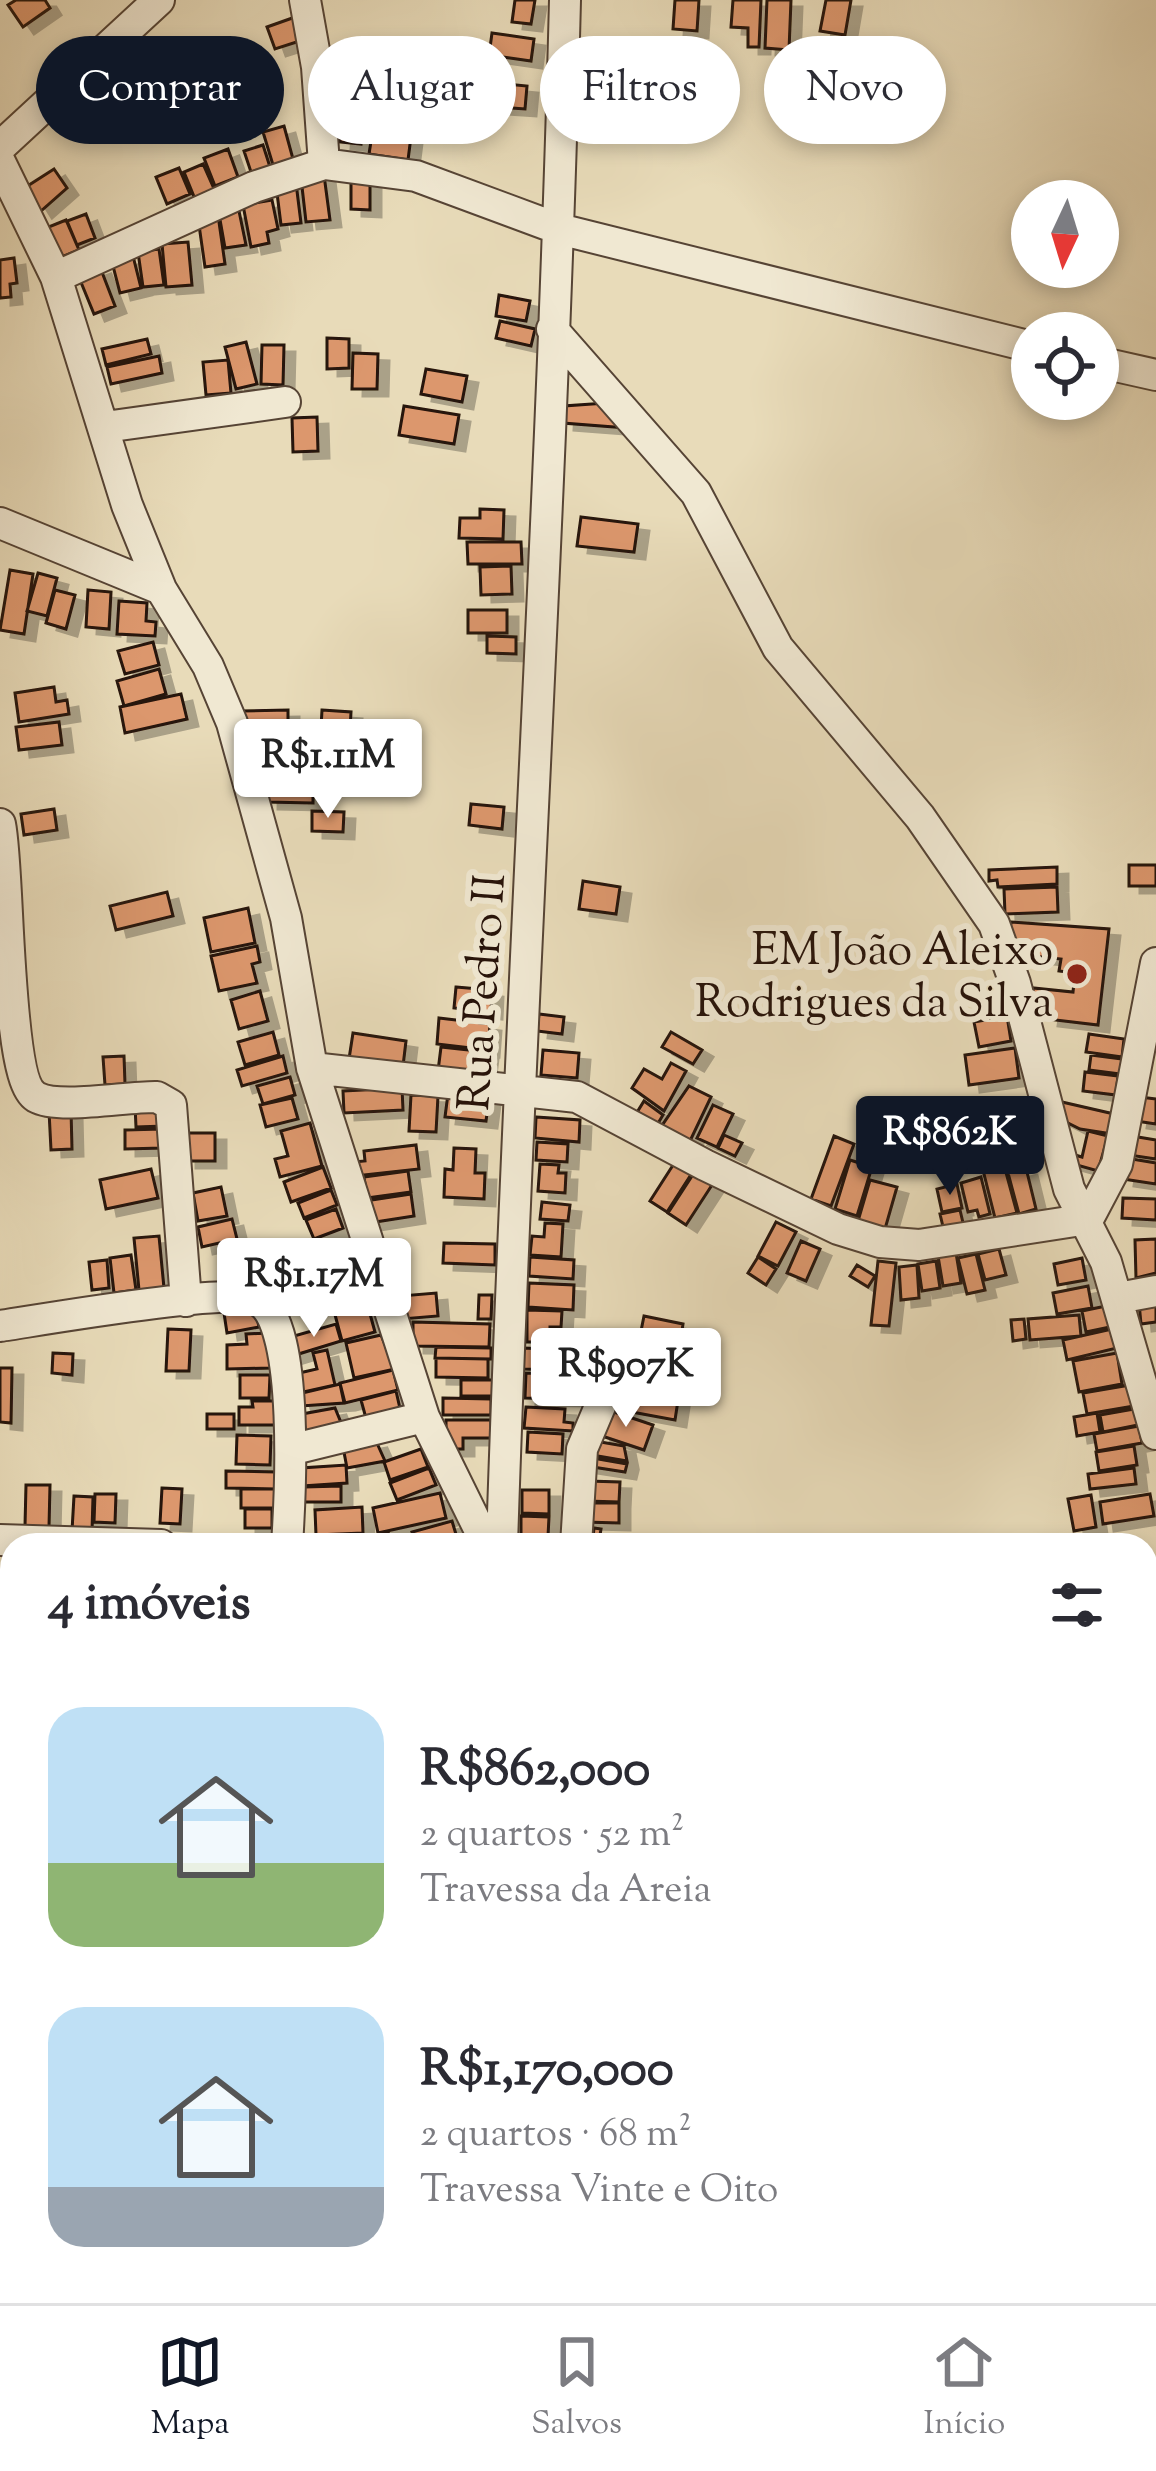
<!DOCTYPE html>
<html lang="pt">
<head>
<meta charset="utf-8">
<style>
  :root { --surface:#fff; --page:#f2f2f3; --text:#2b2b33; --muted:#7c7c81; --line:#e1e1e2; --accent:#111827 }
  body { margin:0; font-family:"Sorts Mill Goudy",serif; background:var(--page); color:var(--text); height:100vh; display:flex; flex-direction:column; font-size:45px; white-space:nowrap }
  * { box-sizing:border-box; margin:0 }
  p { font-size:39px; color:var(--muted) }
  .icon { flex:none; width:66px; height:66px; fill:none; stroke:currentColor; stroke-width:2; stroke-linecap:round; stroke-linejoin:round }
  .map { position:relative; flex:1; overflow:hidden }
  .side { position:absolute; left:0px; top:1533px; width:1158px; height:771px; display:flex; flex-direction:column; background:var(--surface); border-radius:36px 36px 0 0; box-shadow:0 6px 18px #0003 }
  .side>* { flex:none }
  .guide { position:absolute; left:36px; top:36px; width:1086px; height:108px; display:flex; gap:24px }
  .needle { width:78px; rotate:184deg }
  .tools { position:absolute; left:1011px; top:180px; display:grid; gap:24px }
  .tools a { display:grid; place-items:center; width:108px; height:108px; border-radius:50%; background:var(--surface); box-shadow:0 6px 18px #0003; font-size:60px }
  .price { position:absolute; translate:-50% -102px; padding:0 27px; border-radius:12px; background:#fff; color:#222; font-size:39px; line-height:78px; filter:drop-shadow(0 3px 6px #0008) }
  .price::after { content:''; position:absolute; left:50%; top:72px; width:36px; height:27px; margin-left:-18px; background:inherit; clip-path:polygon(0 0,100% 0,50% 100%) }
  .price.current { background:var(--accent); color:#fff }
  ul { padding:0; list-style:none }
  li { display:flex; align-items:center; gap:36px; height:300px; padding:0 48px }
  li span { display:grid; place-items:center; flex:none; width:336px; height:240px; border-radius:36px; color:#555 }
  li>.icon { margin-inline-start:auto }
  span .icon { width:144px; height:144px; fill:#fffc; stroke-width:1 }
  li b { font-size:51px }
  h2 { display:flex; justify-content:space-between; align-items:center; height:144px; padding:0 48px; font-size:51px }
  .tag { padding:0 42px; border-radius:54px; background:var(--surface); box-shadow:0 6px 18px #0003; font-size:42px; line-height:108px }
  .tag.current { background:var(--accent); color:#fff }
  .tabs { display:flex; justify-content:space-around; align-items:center; height:168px; border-top:3px solid var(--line); background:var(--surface); font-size:33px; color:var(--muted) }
  .tabs a { display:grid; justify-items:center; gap:6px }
  .tabs .current { color:var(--accent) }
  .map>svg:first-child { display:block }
</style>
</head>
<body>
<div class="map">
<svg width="1156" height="2303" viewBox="0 0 1156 2303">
  <defs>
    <filter id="shadow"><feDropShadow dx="11" dy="7" stdDeviation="0" flood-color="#0004"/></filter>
  </defs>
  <rect width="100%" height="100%" fill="#e8dbb9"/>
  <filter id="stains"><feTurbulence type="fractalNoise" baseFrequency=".00167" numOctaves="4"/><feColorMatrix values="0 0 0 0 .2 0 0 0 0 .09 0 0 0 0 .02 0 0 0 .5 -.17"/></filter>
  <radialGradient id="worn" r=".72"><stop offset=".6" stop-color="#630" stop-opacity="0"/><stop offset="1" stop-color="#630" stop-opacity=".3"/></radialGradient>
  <path fill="#b7c08f" stroke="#6e694c" stroke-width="3" d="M1156,2124v179h-119l4,-11h105v-166z"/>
  <path fill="#dc976d" stroke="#261209" stroke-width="3" filter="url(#shadow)" d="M16,0h29l5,8 -27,19 -15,-22z
    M515,0h20l-4,24 -19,-2z
    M675,0h24l-2,31 -24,-2z
    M733,0h28l-2,47h-11v-19l-17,-1z
    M767,0h24l-2,50 -24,-2z
    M826,0h25l-6,35 -25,-4z
    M298,16l8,23 -31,10 -8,-22z
    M492,33l42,6 -3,22 -42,-6z
    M486,82l41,4 -2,23 -41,-3z
    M80,93l14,19 -17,12 -14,-19z
    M342,114l21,2 -2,28 -21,-2z
    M375,116l38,5 -5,39 -39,-6z
    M284,126l9,33 -20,6 -10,-33z
    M263,145l7,22 -19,5 -7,-21z
    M228,149l10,28 -23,9 -11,-28z
    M203,164l12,27 -20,8 -11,-27z
    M179,168l11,26 -23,10 -11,-27z
    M54,169l13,19 -26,23 -15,-24z
    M324,175l6,45 -24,2 -5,-44z
    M351,175l19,1v34l-19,-1z
    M296,183l5,40 -20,2 -5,-40z
    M272,200l6,29 -11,3 2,11 -18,4 -8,-42z
    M239,211l7,34 -21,3 -6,-34z
    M86,214l9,24 -18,7 -10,-24z
    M218,215l7,49 -20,3 -7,-49z
    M66,220l13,30 -20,8 -13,-30z
    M188,242l4,43 -26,2 -4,-43z
    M159,249l5,36 -21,2 -5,-35z
    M133,256l8,32 -21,5 -8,-31z
    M14,258l3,25 -7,1 1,13 -11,1v-38z
    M100,267l15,39 -21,8 -16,-39z
    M499,295l31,6 -4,20 -30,-5z
    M500,321l35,8 -4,17 -35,-8z
    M327,338l22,1v29l-22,1z
    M147,339l4,15 -45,11 -4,-16z
    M246,342l11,42 -21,5 -11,-42z
    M262,345h22l-1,40 -22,-1z
    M353,353l25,1 -1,35h-25z
    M159,356l3,17 -51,11 -4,-17z
    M228,360l3,33 -25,2 -3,-33z
    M426,369l41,7 -5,26 -41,-8z
    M606,403l21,25 -64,-5 1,-17z
    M404,406l55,9 -5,29 -55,-9z
    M317,417l1,34 -25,1 -1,-34z
    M480,509l24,1 -1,29 -44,-1 1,-20h20z
    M581,517l57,7 -4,28 -57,-6z
    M467,542h54l1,22h-54z
    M511,566l1,28 -31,1 -1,-28z
    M10,570l23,4 -9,60 -24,-4z
    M38,573l19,5 -10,38 -20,-5z
    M55,590l20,5 -9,34 -20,-6z
    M88,590l23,2 -2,37 -23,-2z
    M119,601l28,2 -1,18 10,1 -1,14 -38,-2z
    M468,610h39v23h-39z
    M487,636l29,1v17l-29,-1z
    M153,642l6,23 -34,9 -7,-23z
    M159,669l7,25 -42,12 -7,-25z
    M54,687l2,15 11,-2 2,14 -50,8 -4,-29z
    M181,694l6,25 -62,14 -5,-26z
    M288,710v30h-46v-29z
    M322,710l29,2 -2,36 -29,-2z
    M59,722l3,23 -43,5 -3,-23z
    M268,763l45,1v39l-46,-1z
    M471,804l33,3 -2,22 -33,-4z
    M54,809l3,21 -33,5 -3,-21z
    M312,811l32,1 -1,20 -31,-1z
    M1129,865h27v21h-27z
    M1057,867v17l-59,3 -1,-7 -8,1v-11z
    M583,881l37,6 -4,27 -37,-5z
    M1057,887l1,25 -53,2 -1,-25z
    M167,892l6,24 -57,14 -6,-24z
    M248,908l7,35 -44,9 -7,-34z
    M1011,922l98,7 -11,96 -51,-6 1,-7 -18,-2 3,-22 40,4 2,-19 -16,-2 2,-12 -38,-4v-7l-15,-2z
    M257,946l3,16 -8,2 5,19 -38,8 -8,-35z
    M456,987l36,3 -1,22 -37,-4z
    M260,991l8,30 -29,8 -8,-29z
    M539,1014l25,3 -2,17 -25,-3z
    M1007,1016l4,25 -32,6 -5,-25z
    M439,1018l51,6 -2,26 -51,-6z
    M273,1032l6,23 -34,10 -7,-23z
    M671,1032l31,18 -9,14 -31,-17z
    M353,1033l53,8 -3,25 -54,-7z
    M1089,1034l35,5 -2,18 -36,-5z
    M441,1047l46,5 -3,24 -46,-5z
    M1015,1048l4,30 -50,7 -4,-30z
    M543,1050l36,3 -2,25 -36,-3z
    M1091,1055l31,4 -2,15 -31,-4z
    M124,1056l1,28 -20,1 -2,-28z
    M283,1056l4,17 -45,13 -5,-16z
    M671,1063l15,8 -22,40 -32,-23 12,-19 18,10z
    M1085,1072l33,4 -2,19 -33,-4z
    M290,1077l5,18 -32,9 -6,-18z
    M689,1086l22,11 -21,44 -29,-14z
    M402,1088l1,22 -59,3 -1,-22z
    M448,1094l41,4 -3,23 -41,-4z
    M411,1095l27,1 -2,36 -27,-1z
    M1140,1097l16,2v25l-20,-3z
    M292,1098l6,21 -32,8 -6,-22z
    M644,1101l19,14 -6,10 -21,-11z
    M1062,1102l52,12 -2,20 -32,-5 -20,-10z
    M164,1104l1,22 -29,1 -1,-22z
    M713,1105l20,9 -16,33 -20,-9z
    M71,1110l1,39 -21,1 -2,-39z
    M536,1117l44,3 -1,22 -44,-4z
    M310,1123l12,43 -42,11 -5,-18 13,-3 -7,-25z
    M162,1129v19l-37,1v-19z
    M1088,1131l20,5 -10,35 -32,-9 2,-9 14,4z
    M185,1133h30v28h-30z
    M724,1135l18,8 -7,13 -17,-8z
    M834,1136l20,8 -23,62 -20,-7z
    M1132,1136l24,4v19l-27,-4z
    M537,1142l31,2 -1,18 -31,-2z
    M416,1145l3,24 -64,7 -2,-14 12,-1 -1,-10z
    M454,1148l22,1 -1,24h10l-1,26 -40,-2 1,-28 8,1z
    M1126,1158l30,5v21l-33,-5z
    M850,1160l22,7 -15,49 -22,-7z
    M675,1162l17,11 -25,39 -17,-11z
    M540,1164l19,1 -1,8h8l-1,20 -27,-2z
    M1004,1165l13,48 -22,5 -12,-48z
    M323,1167l8,21 -40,14 -7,-20z
    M1026,1168l10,41 -17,5 -11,-41z
    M151,1169l7,29 -52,11 -6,-29z
    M408,1171l3,21 -44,6 -3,-21z
    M694,1173l18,12 -26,40 -18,-12z
    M981,1177l9,37 -11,3 -2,-7 -9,2 -7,-29z
    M870,1180l27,7 -12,42 -27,-8z
    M957,1184l5,24 -20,4 -5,-23z
    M221,1187l6,29 -29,5 -5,-28z
    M331,1190l6,15 -33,13 -6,-15z
    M411,1194l3,22 -45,7 -4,-22z
    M1123,1198l33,1v21l-34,-2z
    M542,1202l28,3 -2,16 -28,-2z
    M336,1209l7,19 -29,11 -8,-19z
    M960,1210l4,17 -20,4 -4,-17z
    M232,1219l5,20 -35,8 -4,-20z
    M776,1222l20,10 -18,34 -20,-10z
    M545,1223l18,1 -2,33 -31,-2 2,-19 12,1z
    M159,1236l5,52 -25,2 -5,-52z
    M1156,1239v34l-20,5 -1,-38z
    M801,1241l19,8 -14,32 -19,-8z
    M444,1243l51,1v21l-52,-2z
    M350,1244l11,25 -45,17 -10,-25z
    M999,1249l7,26 -21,5 -7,-26z
    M259,1253l5,19 -31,9 -5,-20z
    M956,1253l5,30 -18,3 -5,-30z
    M976,1254l9,36 -18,4 -9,-36z
    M131,1255l5,35 -22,3 -4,-35z
    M530,1257l44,3 -1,19 -44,-3z
    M758,1257l18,12 -10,16 -18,-12z
    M1082,1258l4,22 -28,5 -4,-21z
    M107,1260l2,28 -17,2 -3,-28z
    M878,1261l18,2 -7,63 -18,-1z
    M936,1261l4,27 -18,3 -4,-27z
    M857,1265l18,11 -7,11 -18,-11z
    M917,1265l2,33 -18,2 -2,-33z
    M529,1283l45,2 -1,25 -45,-3z
    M1088,1286l4,22 -35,6 -4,-21z
    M436,1293l2,23 -36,3 -2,-23z
    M479,1295h13l-1,24h-13z
    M1156,1301v21l-15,2 -2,-21z
    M367,1303l8,29 -33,9 -8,-30z
    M1106,1306l4,21 -24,5 -4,-21z
    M255,1308l4,19 -32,6 -3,-20z
    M527,1310l35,1 -1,16h-11v15h-23z
    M1079,1315l2,21 -51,4 -2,-21z
    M644,1316l39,8 -3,20 -40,-8z
    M1024,1319l2,20 -13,2 -2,-21z
    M413,1322l77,2 -1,23 -76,-1z
    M336,1324l5,17 -49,15 -5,-18z
    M168,1329l23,1 -2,41h-23z
    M1112,1329l5,19 -50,12 -4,-20z
    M270,1333l1,35 -44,1v-24l20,-1 -1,-10z
    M381,1335l14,34 -41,9 -8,-35z
    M639,1339l37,7 -3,20 -38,-7z
    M436,1347l55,1v11l-56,-1z
    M523,1348l45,2 -1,11 -6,-1v10l-38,-1z
    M578,1349l29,2 -1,25 -29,-2z
    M327,1350l8,35 -36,8 -4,-19 22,-5 -4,-16z
    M53,1353l20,1 -1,21 -20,-2z
    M1117,1353l5,31 -43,8 -6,-31z
    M436,1358l52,1v19l-52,-1z
    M627,1361l56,10 -3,20 -56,-10z
    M0,1368h12l-1,55 -11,-1z
    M393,1370l5,20 -53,13 -5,-20z
    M526,1373l51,2 -1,24 -51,-1z
    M240,1375h30l-1,23h-29z
    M461,1380h33v16h-33z
    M340,1384l4,19 -43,3 -3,-12z
    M626,1384l53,10 -4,26 -54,-10z
    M1130,1385l4,21 -47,8 -4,-21z
    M396,1391l5,22 -34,9 -6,-22z
    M443,1398l48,1v16h-48z
    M252,1401h25v24h-38v-18h14z
    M526,1407l39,2 -1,13 9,1v8l-49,-3z
    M335,1408l7,17 -36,7 -4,-18z
    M1134,1409l4,16 -35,7 -3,-17z
    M608,1410l45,15 -9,25 -45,-15z
    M1097,1413l3,19 -23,4 -3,-19z
    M207,1414h27v15h-27z
    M446,1420h45v18h-28v11h-17z
    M1139,1426l3,17 -45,8 -3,-17z
    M528,1432l35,2 -1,20 -35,-2z
    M237,1435l34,1 -1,29 -34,-1z
    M589,1440l35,6 3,15 -41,-7z
    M376,1441l9,20 -38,7 -4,-21z
    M1134,1446l3,19 -38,6 -3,-19z
    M421,1449l7,18 -38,13 -6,-18z
    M587,1457l40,7 -2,8 -39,-6z
    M346,1465l1,18 -45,3 -1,-18z
    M429,1468l7,17 -39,15 -7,-17z
    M1134,1468l2,16 -46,5 -2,-15z
    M226,1471l51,1 -1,17 -50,-1z
    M587,1481l33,1 -1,20 -33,-1z
    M26,1485h24l-1,42 -24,-1z
    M341,1486v16h-37v-15z
    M162,1488l20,1 -2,35 -20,-1z
    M241,1489h35v19h-35z
    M522,1490h27v24l-27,-1z
    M440,1493l6,25 -68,15 -5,-25z
    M95,1494h21l-1,29 -21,-1z
    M1150,1494l4,22 -51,8 -3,-22z
    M1091,1495l5,32 -22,4 -6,-32z
    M74,1496l19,1 -1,35 -20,-1z
    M584,1503h35v20l-35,-1z
    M362,1507l1,26 -47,2 -1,-25z
    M245,1509h27v19h-27z
    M521,1516l28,1 -1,19h-27z
    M452,1521l6,20 -42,4 -4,-13z
    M594,1528l7,1 -1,6 24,3v7h-32z
    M388,1532l4,13h-25l-1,-8z
    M50,2292l4,11h-25l-3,-8z
    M57,2292h43l-40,11z
    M729,2292h38l3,10 -47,1 -3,-8z"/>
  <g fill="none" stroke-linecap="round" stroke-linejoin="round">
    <g stroke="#564435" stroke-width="34">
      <path id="minor" d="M305,0l12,67 7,97
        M0,147l159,-147
        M0,162l56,115 71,228 34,84 47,77 24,57 54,195 26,150 112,349 63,128
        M56,277l198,-90 70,-23 92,12 143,53 473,118
        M552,329l144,164 82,155 142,169 74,107 21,59 54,206 37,73 50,172
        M1098,362l58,13
        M105,427l180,-25
        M0,523l161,66
        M0,824c10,47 5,255 36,273 23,13 92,-1 121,0l14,8 15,196
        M312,1068l265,29 128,68 133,64 42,13 39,3 169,-26
        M1088,1219l29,-55 39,-201
        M1118,1298l38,-7
        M0,1326c41,-6 233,-40 259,-25 41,24 31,199 28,244
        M294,1449l130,-32
        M0,1540l161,5
        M502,1545c16,-515 50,-1030 63,-1545
        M576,1545l6,-96 35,-83
        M0,1971l12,1
        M1146,2009l10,-2
        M315,2292h301
        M709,2292l4,11
        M120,2303l90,-11"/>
    </g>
    <use href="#minor" stroke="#f0e8d2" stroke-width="30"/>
  </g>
  <circle fill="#8f2418" stroke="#f0e8d2" stroke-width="4.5" cx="1077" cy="974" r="12"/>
  <g text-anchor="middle" stroke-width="12" stroke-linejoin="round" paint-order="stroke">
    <g font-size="45" fill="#261209" stroke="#f0e8d2" text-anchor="end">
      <text x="1053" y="964">EM João Aleixo<tspan x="1053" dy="52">Rodrigues da Silva</tspan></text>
    </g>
    <g font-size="45" fill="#261209" stroke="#f0e8d2">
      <text transform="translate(480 992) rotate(-86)" y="16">Rua Pedro II</text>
    </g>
  </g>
  <rect width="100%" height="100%" filter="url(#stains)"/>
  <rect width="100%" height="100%" fill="url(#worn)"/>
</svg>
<div class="tools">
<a><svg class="needle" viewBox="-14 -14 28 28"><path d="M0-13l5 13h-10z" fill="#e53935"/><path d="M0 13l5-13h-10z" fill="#7c7c81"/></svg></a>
<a><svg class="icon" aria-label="locate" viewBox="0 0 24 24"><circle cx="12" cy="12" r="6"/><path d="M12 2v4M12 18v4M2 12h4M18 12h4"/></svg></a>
</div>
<b class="price" style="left:328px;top:821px">R$1.11M</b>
<b class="price current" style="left:950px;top:1198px">R$862K</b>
<b class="price" style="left:314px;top:1340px">R$1.17M</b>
<b class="price" style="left:626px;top:1430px">R$907K</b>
<div class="guide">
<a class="tag current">Comprar</a>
<a class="tag">Alugar</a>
<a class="tag">Filtros</a>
<a class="tag">Novo</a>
</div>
<section class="side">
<h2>4 imóveis<svg class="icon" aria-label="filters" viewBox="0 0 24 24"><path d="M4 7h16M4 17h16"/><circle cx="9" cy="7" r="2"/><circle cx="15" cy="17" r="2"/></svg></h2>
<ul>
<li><span style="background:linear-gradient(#bfe0f5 65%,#8fb573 0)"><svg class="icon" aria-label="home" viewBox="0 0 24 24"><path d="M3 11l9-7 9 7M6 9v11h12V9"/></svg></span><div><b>R$862,000</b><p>2 quartos · 52 m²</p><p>Travessa da Areia</p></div></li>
<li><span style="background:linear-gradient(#bfe0f5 75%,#9aa5b1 0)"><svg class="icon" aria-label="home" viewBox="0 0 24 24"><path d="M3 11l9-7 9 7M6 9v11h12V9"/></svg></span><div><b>R$1,170,000</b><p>2 quartos · 68 m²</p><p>Travessa Vinte e Oito</p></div></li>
</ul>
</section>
</div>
<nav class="tabs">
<a class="current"><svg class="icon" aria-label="map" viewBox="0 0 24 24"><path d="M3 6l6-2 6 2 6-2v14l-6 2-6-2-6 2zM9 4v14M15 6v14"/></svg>Mapa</a>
<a><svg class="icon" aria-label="saved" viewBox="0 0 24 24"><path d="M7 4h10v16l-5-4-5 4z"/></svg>Salvos</a>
<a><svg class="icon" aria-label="home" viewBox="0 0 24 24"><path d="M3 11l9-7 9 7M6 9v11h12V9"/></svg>Início</a>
</nav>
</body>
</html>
